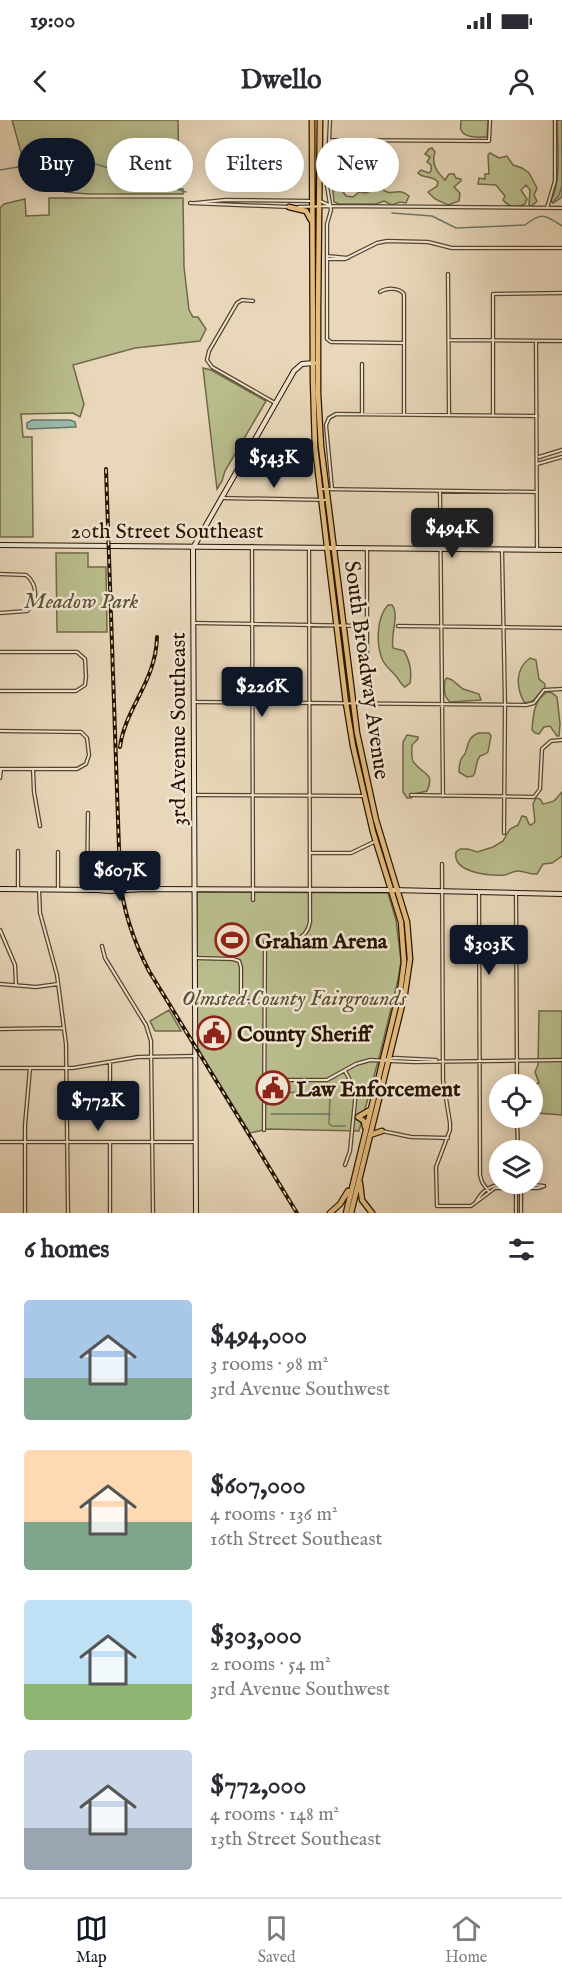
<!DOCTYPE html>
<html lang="en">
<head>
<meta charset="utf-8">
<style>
  :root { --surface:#fff; --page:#f7f7f7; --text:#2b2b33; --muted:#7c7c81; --line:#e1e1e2; --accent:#111827 }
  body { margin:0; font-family:"IM FELL English",serif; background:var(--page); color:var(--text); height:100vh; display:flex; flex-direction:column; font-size:22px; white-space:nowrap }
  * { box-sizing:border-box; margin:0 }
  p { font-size:20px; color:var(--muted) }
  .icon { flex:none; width:33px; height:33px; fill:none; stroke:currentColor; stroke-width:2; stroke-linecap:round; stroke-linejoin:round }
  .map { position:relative; height:1093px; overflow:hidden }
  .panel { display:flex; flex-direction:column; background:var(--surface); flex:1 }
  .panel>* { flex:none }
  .guide { position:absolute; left:18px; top:18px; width:526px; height:54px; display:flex; gap:12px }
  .buttons { position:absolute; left:489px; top:954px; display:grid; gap:12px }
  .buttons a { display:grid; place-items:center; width:54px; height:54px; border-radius:50%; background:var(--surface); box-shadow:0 3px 15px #0003; font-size:30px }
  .price { position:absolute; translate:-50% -51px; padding:0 14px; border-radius:6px; background:var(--accent); color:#fff; font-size:20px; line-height:39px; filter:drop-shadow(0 2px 3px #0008) }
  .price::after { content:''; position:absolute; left:50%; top:36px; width:18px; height:14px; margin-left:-9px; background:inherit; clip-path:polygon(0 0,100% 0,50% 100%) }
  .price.selected { background:#222; color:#fff }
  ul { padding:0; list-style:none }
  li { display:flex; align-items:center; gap:18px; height:150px; padding:0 24px }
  li span { display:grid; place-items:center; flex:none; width:168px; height:120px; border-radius:6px; color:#555 }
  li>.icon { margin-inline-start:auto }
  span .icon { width:72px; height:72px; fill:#fffc; stroke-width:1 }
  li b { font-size:26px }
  h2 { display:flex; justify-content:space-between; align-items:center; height:72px; padding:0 24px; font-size:26px }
  .pill { padding:0 21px; border-radius:27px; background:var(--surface); box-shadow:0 3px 15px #0003; font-size:21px; line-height:54px }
  .pill.selected { background:var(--accent); color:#fff }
  .status { display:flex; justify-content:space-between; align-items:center; height:42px; padding:0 30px; background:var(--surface); direction:ltr }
  .status svg { height:16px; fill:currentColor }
  header { display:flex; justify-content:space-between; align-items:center; height:78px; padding:0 24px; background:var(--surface); font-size:27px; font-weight:800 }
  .tab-bar { display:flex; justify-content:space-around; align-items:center; height:84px; border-top:2px solid var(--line); background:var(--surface); font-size:16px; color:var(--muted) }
  .tab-bar a { display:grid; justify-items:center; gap:3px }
  .tab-bar .selected { color:var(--accent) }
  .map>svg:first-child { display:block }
</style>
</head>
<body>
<div class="status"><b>19:00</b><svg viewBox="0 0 49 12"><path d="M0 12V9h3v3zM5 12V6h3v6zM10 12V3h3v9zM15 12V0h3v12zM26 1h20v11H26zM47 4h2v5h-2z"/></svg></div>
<header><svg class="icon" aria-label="back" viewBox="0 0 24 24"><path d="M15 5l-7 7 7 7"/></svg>Dwello<svg class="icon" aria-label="person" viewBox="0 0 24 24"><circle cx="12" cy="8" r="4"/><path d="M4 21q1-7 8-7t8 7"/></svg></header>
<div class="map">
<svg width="562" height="1093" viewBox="0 0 562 1093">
  <rect width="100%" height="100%" fill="#e8d7ba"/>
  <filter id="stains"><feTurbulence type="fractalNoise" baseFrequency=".00333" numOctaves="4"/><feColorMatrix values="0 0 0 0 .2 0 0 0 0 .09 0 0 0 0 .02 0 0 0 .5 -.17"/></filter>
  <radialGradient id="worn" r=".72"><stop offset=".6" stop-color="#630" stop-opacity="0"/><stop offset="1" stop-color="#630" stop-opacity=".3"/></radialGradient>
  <path fill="#b9bd8d" stroke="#706847" stroke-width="1.5" d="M12,0h166l1,69h4v5h-95l-23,-2 -35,-26 -8,-10z
    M461,0h27l-1,17c-6,0 -22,2 -26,-7 -1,-3 0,-6 0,-10z
    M557,0h5v77l-9,6 -2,-2c11,-21 6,-57 6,-81z
    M334,23l13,23 13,6 4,-1 -8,-9 1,-10 -8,-5 2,-3h10l2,4 5,21 17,2v2l-21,11 -6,6 -6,-1 -5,-8 -4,-2 -5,6 8,11 7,1 6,-5 7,1 7,-3v-8l3,-2 4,2v6l7,4c9,2 13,-4 22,4l-3,7 -6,-1 -8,3 -8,-4 -8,3h-37l-5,-2 -3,-31 1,-25z
    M432,28l3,4c-4,12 2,20 10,28l4,-6h5l2,4 5,1v2l-7,6 6,6 -1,8 -11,4 -13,-6 -7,-7 9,-6 1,-4c-6,-7 -15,-3 -20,-9l3,-3 8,3 2,-2v-6l-4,-3 3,-5 -5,-3 4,-5z
    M490,33l9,5 8,-2 6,9 9,3 7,5 8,15 -3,7 3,6 -5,5 -3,-1 1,-15 -4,-5 -5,5 6,9 -2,5c-7,4 -17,3 -22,-4l2,-4 -9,-11 -18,-1 1,-6 6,1v-5h4l-1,-19z
    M49,78h134l1,69 5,43 4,7h5l8,12 -6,12 -65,7 -62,17 11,39 -4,13 -7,-4 -52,1 2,23h9l1,100h-33v-329l4,-4 21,-5 1,17 23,-1z
    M203,248l8,2 55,31 -41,70 -3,10 -5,8z
    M56,433h32v14h18l1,65h-50z
    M388,485h4c8,10 -2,29 1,43l11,3c6,10 8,21 6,32l-5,4c-5,-3 -5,-6 -9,-11 -4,-5 -9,-8 -13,-15 -7,-15 -7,-43 5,-56z
    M530,538l6,2 3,19 6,5v4c-8,5 -10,17 -21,14 -8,-15 -9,-33 6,-44z
    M447,558l5,2 11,9 16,5 2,6 -31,2c-7,-6 -6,-14 -5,-22z
    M547,572l5,1 5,4 3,27 -1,12h-2l-7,-10 -6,1 -5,7 -4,-1 -3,-3c1,-14 2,-31 15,-38z
    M479,613h10l2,3 -3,16c-2,2 -5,3 -8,4 -5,6 -3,15 -7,20l-6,1 -8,-5c0,-7 1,-14 6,-18 3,-8 3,-18 14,-21z
    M407,615l11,2v2l-6,6c0,6 -1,12 1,16 8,14 23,10 14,30l-13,3 -3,4h-4l-4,-6v-50z
    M562,672v64l-10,7 -9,1 -6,10c-7,1 -12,-3 -19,-3 -5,0 -9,3 -13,4 -15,1 -53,-2 -49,-23l4,-3h8l9,3 16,-5 10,-6 7,-12 8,-4 4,-9 4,1 3,7 2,1 4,-3 -2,-18 3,-6 4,1 3,5c16,-4 9,-2 19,-12z
    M197,772l191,1 8,27 5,41 -3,19 -18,74 -21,77 -91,-2 -18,4 -54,-87z
    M169,890l12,21h-26l-5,-10z
    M539,891h23v104l-25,-2 2,-12 -5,-3 1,-14 4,-1 -4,-11 3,-7z"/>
  <path fill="#97baad" stroke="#6a7868" stroke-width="1.5" d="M32,300h38l5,2 1,5 -47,2 -2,-1v-5z"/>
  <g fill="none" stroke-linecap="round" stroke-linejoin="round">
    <path stroke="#6a7868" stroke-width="1.5" d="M562,25v8
      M22,32l29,2
      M55,34l25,5 106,33
      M0,50l24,-4
      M553,82l6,-7 3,-10
      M392,93l40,3 24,12 69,-3c18,-14 21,-9 37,1
      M326,967l4,8 -1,29 3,2h13
      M271,972l51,1 8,2
      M271,994h59"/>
    <g stroke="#56452f" stroke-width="4.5">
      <path id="street" d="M330,0l-3,66 4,24 -4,14v115l4,3 73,1
        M330,20l159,1 1,-21
        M320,81l11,5 231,2
        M190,83l100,4
        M196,83l29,-3 86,1
        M298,87l33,-1
        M547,88l8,-27v-61
        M327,136l21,2
        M327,139h18l32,-16 10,-2 41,1 24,6h110
        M448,154l1,141
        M380,172c6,-4 19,-5 24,2v120
        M253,181l-11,-1 -5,3 -28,48 -2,9 5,7 63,36
        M449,220l113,1
        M536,221l1,208
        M362,293v-49
        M493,295v-121l69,-1
        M539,337l23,-7
        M537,344l25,-7
        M320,369l217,3
        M332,369l-6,-64 3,-7 7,-4 201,2
        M440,371l3,305
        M222,378l105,2
        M252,426l1,354
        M367,428v155
        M502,429l3,156 -1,128
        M0,454l26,1c12,9 12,28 1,36l-27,2
        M193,503l175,3
        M398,506l164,2
        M0,532h77l8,7 1,18 -1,8 -9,6h-76
        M194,582l332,3 8,-2 10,-13 18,-1
        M0,611l81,1 6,6 2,17 -3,9 -9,5h-77
        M33,649l1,23 6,34
        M0,658l1,-9
        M196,675l168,1
        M411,675l123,2 6,-8 2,-40 9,-8 11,-1
        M58,732v37
        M310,733h41l25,-12
        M442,744l1,216 7,43v7l-14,37 1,39h34l24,-18h43l6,-2
        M18,769v-38
        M39,769l1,24 17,62 9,69 2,169
        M87,769l1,-76
        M479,772l1,283 2,7 7,10
        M516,773l1,191
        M0,810l15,35 1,20
        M102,826l3,12 41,67 5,16 2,172
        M196,838l37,1 6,2 2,6v34
        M0,864l36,3 22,-3
        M196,882l69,-1
        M0,909l64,-1
        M383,940l12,-2 41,2
        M110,942v23
        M0,948h73l65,-11 57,-1
        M345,951l11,20 -6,60 -5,14
        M264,960h63l29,-16 14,-4 43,2 149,-2
        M517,998l1,32
        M264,1010l1,-188c18,0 41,3 45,-20l-1,-374
        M382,1011l29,6 37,1
        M0,1022h195
        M110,1022v71
        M523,1064l21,2
        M476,1082c9,-17 21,-18 39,-18
        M25,1093v-88l5,-57
        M516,1093v-25l3,-4 2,4v25"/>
    </g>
    <g stroke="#261401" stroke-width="6">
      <path id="secondary" d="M0,425l562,5
        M0,769l97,1 13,1 34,-2 248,1 170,4
        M101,769l37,-1
        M196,1093l-3,-665 101,-177 8,-7 12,-1"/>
    </g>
    <g stroke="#261401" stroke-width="7">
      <path id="primary" d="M312,0l1,260 2,67 31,256 7,43 20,86 28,90 3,40 -3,23 -55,228
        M320,0l-2,191v82l3,53 36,287 19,87 31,102 3,37 -5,34 -54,220
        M289,87l17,4 5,9
        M365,1007l-1,-6 -6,-4 12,-7
        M370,1015l12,-4
        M360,1063l2,17 10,13
        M330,1093l10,-9 8,-13"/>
    </g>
    <use href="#street" stroke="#f0e5d2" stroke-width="2"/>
    <use href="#secondary" stroke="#f0e5d2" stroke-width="4"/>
    <use href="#primary" stroke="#e4bc7d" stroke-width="4.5"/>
    <g stroke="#261401" stroke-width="4">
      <path id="rail" d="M106,349l14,409c3,33 14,64 29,93l148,242
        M120,627c5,-39 36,-65 37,-110"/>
    </g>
    <use href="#rail" stroke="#f0e5d2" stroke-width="1.5" stroke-dasharray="4.5" stroke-linecap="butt"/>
  </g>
  <defs>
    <g id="stadium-ring" transform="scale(1.725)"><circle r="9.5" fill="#f0e5d2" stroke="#8f2418" stroke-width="1.5"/><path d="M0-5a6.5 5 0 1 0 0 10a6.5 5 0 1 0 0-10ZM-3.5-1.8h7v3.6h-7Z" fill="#8f2418"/></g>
    <g id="civic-ring" transform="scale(1.725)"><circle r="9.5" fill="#f0e5d2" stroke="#8f2418" stroke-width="1.5"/><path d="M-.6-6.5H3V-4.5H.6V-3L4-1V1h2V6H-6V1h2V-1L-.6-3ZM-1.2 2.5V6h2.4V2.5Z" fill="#8f2418"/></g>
  </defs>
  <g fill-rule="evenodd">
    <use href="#stadium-ring" x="232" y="820"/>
    <use href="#civic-ring" x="214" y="913"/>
    <use href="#civic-ring" x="273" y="968"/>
  </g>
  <g text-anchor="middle" stroke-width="5" stroke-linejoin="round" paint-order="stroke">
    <g font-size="22" fill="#261401" stroke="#f0e5d2">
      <text x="167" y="418">20th Street Southeast</text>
      <text transform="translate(368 550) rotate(82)" y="8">South Broadway Avenue</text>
      <text transform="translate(177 609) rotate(-90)" y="8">3rd Avenue Southeast</text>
    </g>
    <g font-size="22" font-style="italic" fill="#594f32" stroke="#f0e5d2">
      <text x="81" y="488">Meadow Park</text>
      <text x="294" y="885">Olmsted County Fairgrounds</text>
    </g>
    <g font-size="22" font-weight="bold" fill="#261401" stroke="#f0e5d2" text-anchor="start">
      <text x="255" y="828">Graham Arena</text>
      <text x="237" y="921">County Sheriff</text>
      <text x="296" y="976">Law Enforcement</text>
    </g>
  </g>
  <rect width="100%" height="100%" filter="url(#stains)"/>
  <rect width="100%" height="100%" fill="url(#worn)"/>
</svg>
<div class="buttons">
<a><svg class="icon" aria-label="locate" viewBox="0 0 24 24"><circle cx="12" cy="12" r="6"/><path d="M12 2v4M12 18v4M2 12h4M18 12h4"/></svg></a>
<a><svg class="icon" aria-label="layers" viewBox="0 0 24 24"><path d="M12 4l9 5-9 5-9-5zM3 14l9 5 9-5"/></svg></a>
</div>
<b class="price" style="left:274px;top:369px">$543K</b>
<b class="price selected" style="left:452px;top:439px">$494K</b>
<b class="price" style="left:262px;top:598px">$226K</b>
<b class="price" style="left:120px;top:782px">$607K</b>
<b class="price" style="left:489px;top:856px">$303K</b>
<b class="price" style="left:98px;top:1012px">$772K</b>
<div class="guide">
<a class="pill selected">Buy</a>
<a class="pill">Rent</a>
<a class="pill">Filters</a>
<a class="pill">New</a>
</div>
</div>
<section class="panel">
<h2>6 homes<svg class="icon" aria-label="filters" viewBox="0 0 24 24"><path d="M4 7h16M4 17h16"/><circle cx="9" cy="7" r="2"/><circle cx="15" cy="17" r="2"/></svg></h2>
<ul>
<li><span style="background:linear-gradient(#a9c7e8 65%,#7fa58c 0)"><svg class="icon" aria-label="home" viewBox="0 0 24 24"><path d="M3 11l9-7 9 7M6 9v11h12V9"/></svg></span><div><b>$494,000</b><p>3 rooms · 98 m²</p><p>3rd Avenue Southwest</p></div></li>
<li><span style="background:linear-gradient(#ffd9b3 60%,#7fa58c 0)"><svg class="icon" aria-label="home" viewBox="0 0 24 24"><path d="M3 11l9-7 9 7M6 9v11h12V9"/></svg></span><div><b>$607,000</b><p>4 rooms · 136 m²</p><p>16th Street Southeast</p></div></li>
<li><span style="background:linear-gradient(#bfe0f5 70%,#8fb573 0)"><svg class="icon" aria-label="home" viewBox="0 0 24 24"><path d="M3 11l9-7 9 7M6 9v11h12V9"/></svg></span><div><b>$303,000</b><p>2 rooms · 54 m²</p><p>3rd Avenue Southwest</p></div></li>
<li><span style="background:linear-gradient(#c9d6e8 65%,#9aa5b1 0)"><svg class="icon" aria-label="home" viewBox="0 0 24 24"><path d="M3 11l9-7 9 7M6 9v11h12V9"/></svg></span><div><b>$772,000</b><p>4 rooms · 148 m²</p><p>13th Street Southeast</p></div></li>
</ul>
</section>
<nav class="tab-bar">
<a class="selected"><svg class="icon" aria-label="map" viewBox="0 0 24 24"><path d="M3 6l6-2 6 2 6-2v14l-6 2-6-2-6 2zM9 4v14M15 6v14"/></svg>Map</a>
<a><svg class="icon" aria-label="saved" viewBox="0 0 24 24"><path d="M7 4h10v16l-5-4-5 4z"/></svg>Saved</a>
<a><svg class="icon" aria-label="home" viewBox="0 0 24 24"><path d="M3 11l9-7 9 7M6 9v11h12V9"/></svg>Home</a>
</nav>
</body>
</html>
